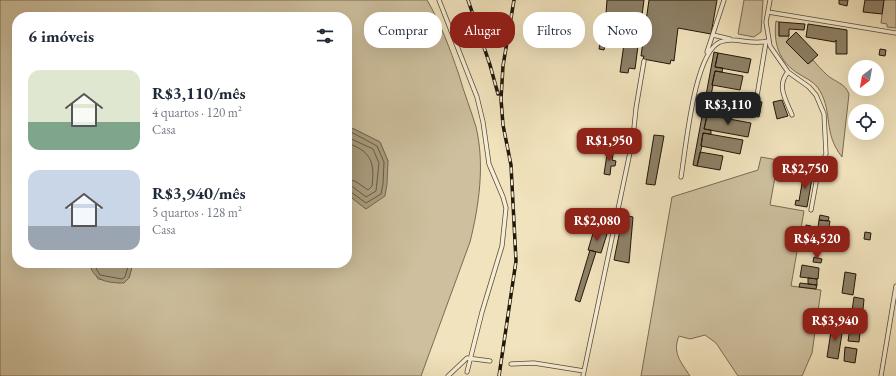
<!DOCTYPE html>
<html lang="pt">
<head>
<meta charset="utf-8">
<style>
  :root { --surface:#fff; --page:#f2f2f3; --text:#1f2937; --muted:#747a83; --accent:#8f2418 }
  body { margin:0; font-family:"EB Garamond",serif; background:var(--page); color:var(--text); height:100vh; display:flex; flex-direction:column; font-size:15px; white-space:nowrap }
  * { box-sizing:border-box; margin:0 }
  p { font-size:13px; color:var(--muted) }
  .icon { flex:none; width:22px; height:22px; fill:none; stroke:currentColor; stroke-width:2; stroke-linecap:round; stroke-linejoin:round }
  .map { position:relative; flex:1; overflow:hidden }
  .drawer { position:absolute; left:12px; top:12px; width:340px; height:256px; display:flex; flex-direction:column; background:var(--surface); border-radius:16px; box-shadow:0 4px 16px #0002 }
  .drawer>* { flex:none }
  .hud { position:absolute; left:364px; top:12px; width:380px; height:36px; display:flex; gap:8px }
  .needle { width:26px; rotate:211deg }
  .buttons { position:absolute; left:848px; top:60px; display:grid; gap:8px }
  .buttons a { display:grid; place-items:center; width:36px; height:36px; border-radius:50%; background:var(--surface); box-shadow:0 4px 16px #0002; font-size:20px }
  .price { position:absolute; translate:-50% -34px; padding:0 9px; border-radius:8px; background:var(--accent); color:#fff; font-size:13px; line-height:26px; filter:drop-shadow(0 1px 2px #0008) }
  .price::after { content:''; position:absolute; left:50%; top:24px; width:12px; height:9px; margin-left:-6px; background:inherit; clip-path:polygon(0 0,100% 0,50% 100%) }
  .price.on { background:#222; color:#fff }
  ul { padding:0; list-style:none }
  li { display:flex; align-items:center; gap:12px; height:100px; padding:0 16px }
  li span { display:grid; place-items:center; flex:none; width:112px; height:80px; border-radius:12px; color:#555 }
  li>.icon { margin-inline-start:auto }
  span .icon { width:48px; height:48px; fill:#fffc; stroke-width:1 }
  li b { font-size:17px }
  h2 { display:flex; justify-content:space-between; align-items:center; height:48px; padding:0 16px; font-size:17px }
  .chip { padding:0 14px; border-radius:16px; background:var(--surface); box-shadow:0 4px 16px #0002; font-size:14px; line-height:36px }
  .chip.on { background:var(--accent); color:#fff }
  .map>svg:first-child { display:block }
</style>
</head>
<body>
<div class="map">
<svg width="896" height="376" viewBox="0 0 896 376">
  <rect width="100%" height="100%" fill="#f1e3bd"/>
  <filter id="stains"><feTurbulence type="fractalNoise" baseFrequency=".005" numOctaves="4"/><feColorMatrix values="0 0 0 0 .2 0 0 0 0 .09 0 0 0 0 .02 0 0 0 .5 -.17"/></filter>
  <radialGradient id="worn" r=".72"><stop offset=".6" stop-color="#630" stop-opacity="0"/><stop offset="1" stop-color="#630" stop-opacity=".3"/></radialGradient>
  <path fill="#cec09e" stroke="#786c54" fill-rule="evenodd" d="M0,0h427c14,24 23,49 32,75 5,18 12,35 17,52 9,37 3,79 -6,115l-49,134h-421zM17,17h330v111l7,1 26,13 8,19 -22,48 -19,-15v69h-214l-4,15 -9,5 -22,-4 -9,-16h-72z
    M744,0h19l-2,32 -7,5 -16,-3z
    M884,0h12v28l-9,-1v-3l-6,-1z
    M776,21l3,1v14h10l-2,6 21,22 5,-4c4,5 9,10 14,15 8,7 18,8 22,19l-7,63c-19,-24 -9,-43 -22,-66 -5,-9 -13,-12 -21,-17 -20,-12 -26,-31 -23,-53z
    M761,157l17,3 -8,45 34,6 -13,75 30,4 -9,63 -10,23h-64l-22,-33 -11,-8 -15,4 -11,-3c-7,17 2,26 11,40h-49l31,-179 86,-27z"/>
  <path fill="#ab9e80" stroke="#746850" d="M347,128l7,1 26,13 8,19 -1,23 -2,12 -19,13 -19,-15z
    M89,263h44l-4,15 -5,5c-17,0 -30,-2 -35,-20z"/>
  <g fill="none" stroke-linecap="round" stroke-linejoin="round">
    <path stroke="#665a44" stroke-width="1" d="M347,132l6,1 24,13 7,16 -1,22 -2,10 -15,9 -15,-11 -4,-1
      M347,137l26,12 6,14 -3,28 -10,6 -13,-10 -6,-1
      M347,143c24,8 28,19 25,43l-4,4 -13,-9 -8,-1
      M93,263l7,12 22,4 3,-2 4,-14"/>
  </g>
  <path fill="#8e8167" stroke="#221709" d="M607,0h37l-9,69 -6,-1 -1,5 -8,-1 8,-56 -22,-3z
    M649,0h68l-6,34 -33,-6 -4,33 -3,-1 -1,4 -27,-5 1,-3h-3z
    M839,0h9l-1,6 -8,-2z
    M865,0h19l-2,14 -19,-2z
    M604,20l7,1 -7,29 -5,-1z
    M779,22l26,2 -1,6 -15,-1v7h-10z
    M808,24l39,6v24h-11v-14l-1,2 -29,-5z
    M796,32l22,23 -10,9 -22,-22z
    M880,49l6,1 -1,6 -6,-1z
    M714,52l4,1 -3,14 8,1 -1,4 -7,-1 -3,14 1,1 -5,21 1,1 -5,21 7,1v4l-8,-1 -2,13h1l-5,20 -4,-1z
    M718,53l33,6 -3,14 -33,-6z
    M715,71l28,5 -3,14 -28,-5z
    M711,92l51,10 -3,15 -51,-10z
    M782,100l6,16 -11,3 -4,-17z
    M707,115l44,8 -3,14 -44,-8z
    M703,133l40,7 -3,14 -39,-8z
    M654,135l10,1 -9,49 -9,-1z
    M608,148l6,2 -2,10 4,1 -1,5h-4l-1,9 -6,-1z
    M700,152l23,4 -3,14 -23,-4z
    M804,172l9,1 -6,34 -12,-2 1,-5 3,1z
    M623,215l10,2 -4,46 -15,-3z
    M820,215l9,2 -1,4 -9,-1z
    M819,220l11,1 -3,17 -10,-2z
    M806,225l5,1 -2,11 -6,-1z
    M594,230l13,4 -6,19 -13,-3z
    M865,232l6,1 -1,7 -6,-1z
    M590,250l6,2 -16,50 -5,-2z
    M814,257l8,2 -1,4 -8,-1z
    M802,265l17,3 -1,11 -18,-2z
    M845,272l11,2 -3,21 -11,-2z
    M808,278l9,1v6l-9,-1z
    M800,283l17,2 -1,4 -17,-2z
    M854,297l10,2 -2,21 -11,-2z
    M851,322l10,1 -2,19 -11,-1z
    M832,325l11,2 -5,32 -11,-2z
    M845,347l12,2 -2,14 -11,-2z"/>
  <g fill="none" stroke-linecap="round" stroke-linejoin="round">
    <g stroke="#564a36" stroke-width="5">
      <path id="lane" d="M439,0l38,97 6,25 6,42 14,33 3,11 -4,38 -20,66 -15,60
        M770,0l-4,22 4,24 18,26 21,15 7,8 8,19 2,40 -8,18 -7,38
        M768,12l128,21
        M713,35l17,4
        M707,52l17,-52
        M788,72c-12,14 -2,28 4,43
        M757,96l9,-54
        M681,177c5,-29 13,-124 39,-135 16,-6 30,4 48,-1
        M511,364l23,-1 50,8
        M448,376l19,-18 23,3
        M583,376l50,-238 3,-30 8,-47
        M881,376l15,-90"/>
    </g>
    <use href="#lane" stroke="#f6edd4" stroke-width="3.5"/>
    <g stroke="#221709" stroke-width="3.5">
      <path id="rail" d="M468,0l22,65 8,29
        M499,376l17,-115 -5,-96 -8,-40 -2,-26 2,-33 11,-66"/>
    </g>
    <use href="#rail" stroke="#f6edd4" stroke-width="2" stroke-dasharray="6" stroke-linecap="butt"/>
  </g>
  <rect width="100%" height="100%" filter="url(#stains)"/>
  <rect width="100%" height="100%" fill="url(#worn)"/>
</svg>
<div class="buttons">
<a><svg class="needle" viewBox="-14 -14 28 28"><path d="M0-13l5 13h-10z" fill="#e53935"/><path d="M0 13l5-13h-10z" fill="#747a83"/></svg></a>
<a><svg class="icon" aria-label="locate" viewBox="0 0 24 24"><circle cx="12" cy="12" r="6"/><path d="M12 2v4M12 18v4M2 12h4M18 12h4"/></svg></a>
</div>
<b class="price on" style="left:728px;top:126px">R$3,110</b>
<b class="price" style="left:609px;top:162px">R$1,950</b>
<b class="price" style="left:805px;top:190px">R$2,750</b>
<b class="price" style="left:597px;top:242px">R$2,080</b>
<b class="price" style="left:817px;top:260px">R$4,520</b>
<b class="price" style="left:835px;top:342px">R$3,940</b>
<div class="hud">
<a class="chip">Comprar</a>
<a class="chip on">Alugar</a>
<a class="chip">Filtros</a>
<a class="chip">Novo</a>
</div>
<section class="drawer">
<h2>6 imóveis<svg class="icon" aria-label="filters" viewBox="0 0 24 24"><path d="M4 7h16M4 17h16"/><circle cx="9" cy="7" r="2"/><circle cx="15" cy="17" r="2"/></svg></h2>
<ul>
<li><span style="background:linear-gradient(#dfe7d0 65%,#7fa58c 0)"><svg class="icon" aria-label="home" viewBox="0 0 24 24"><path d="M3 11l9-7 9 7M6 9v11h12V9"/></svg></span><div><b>R$3,110/mês</b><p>4 quartos · 120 m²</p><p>Casa</p></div></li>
<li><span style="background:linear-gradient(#c9d6e8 70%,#9aa5b1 0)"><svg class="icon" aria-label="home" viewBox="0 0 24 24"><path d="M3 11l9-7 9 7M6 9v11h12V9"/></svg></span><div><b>R$3,940/mês</b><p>5 quartos · 128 m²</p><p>Casa</p></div></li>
</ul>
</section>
</div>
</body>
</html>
